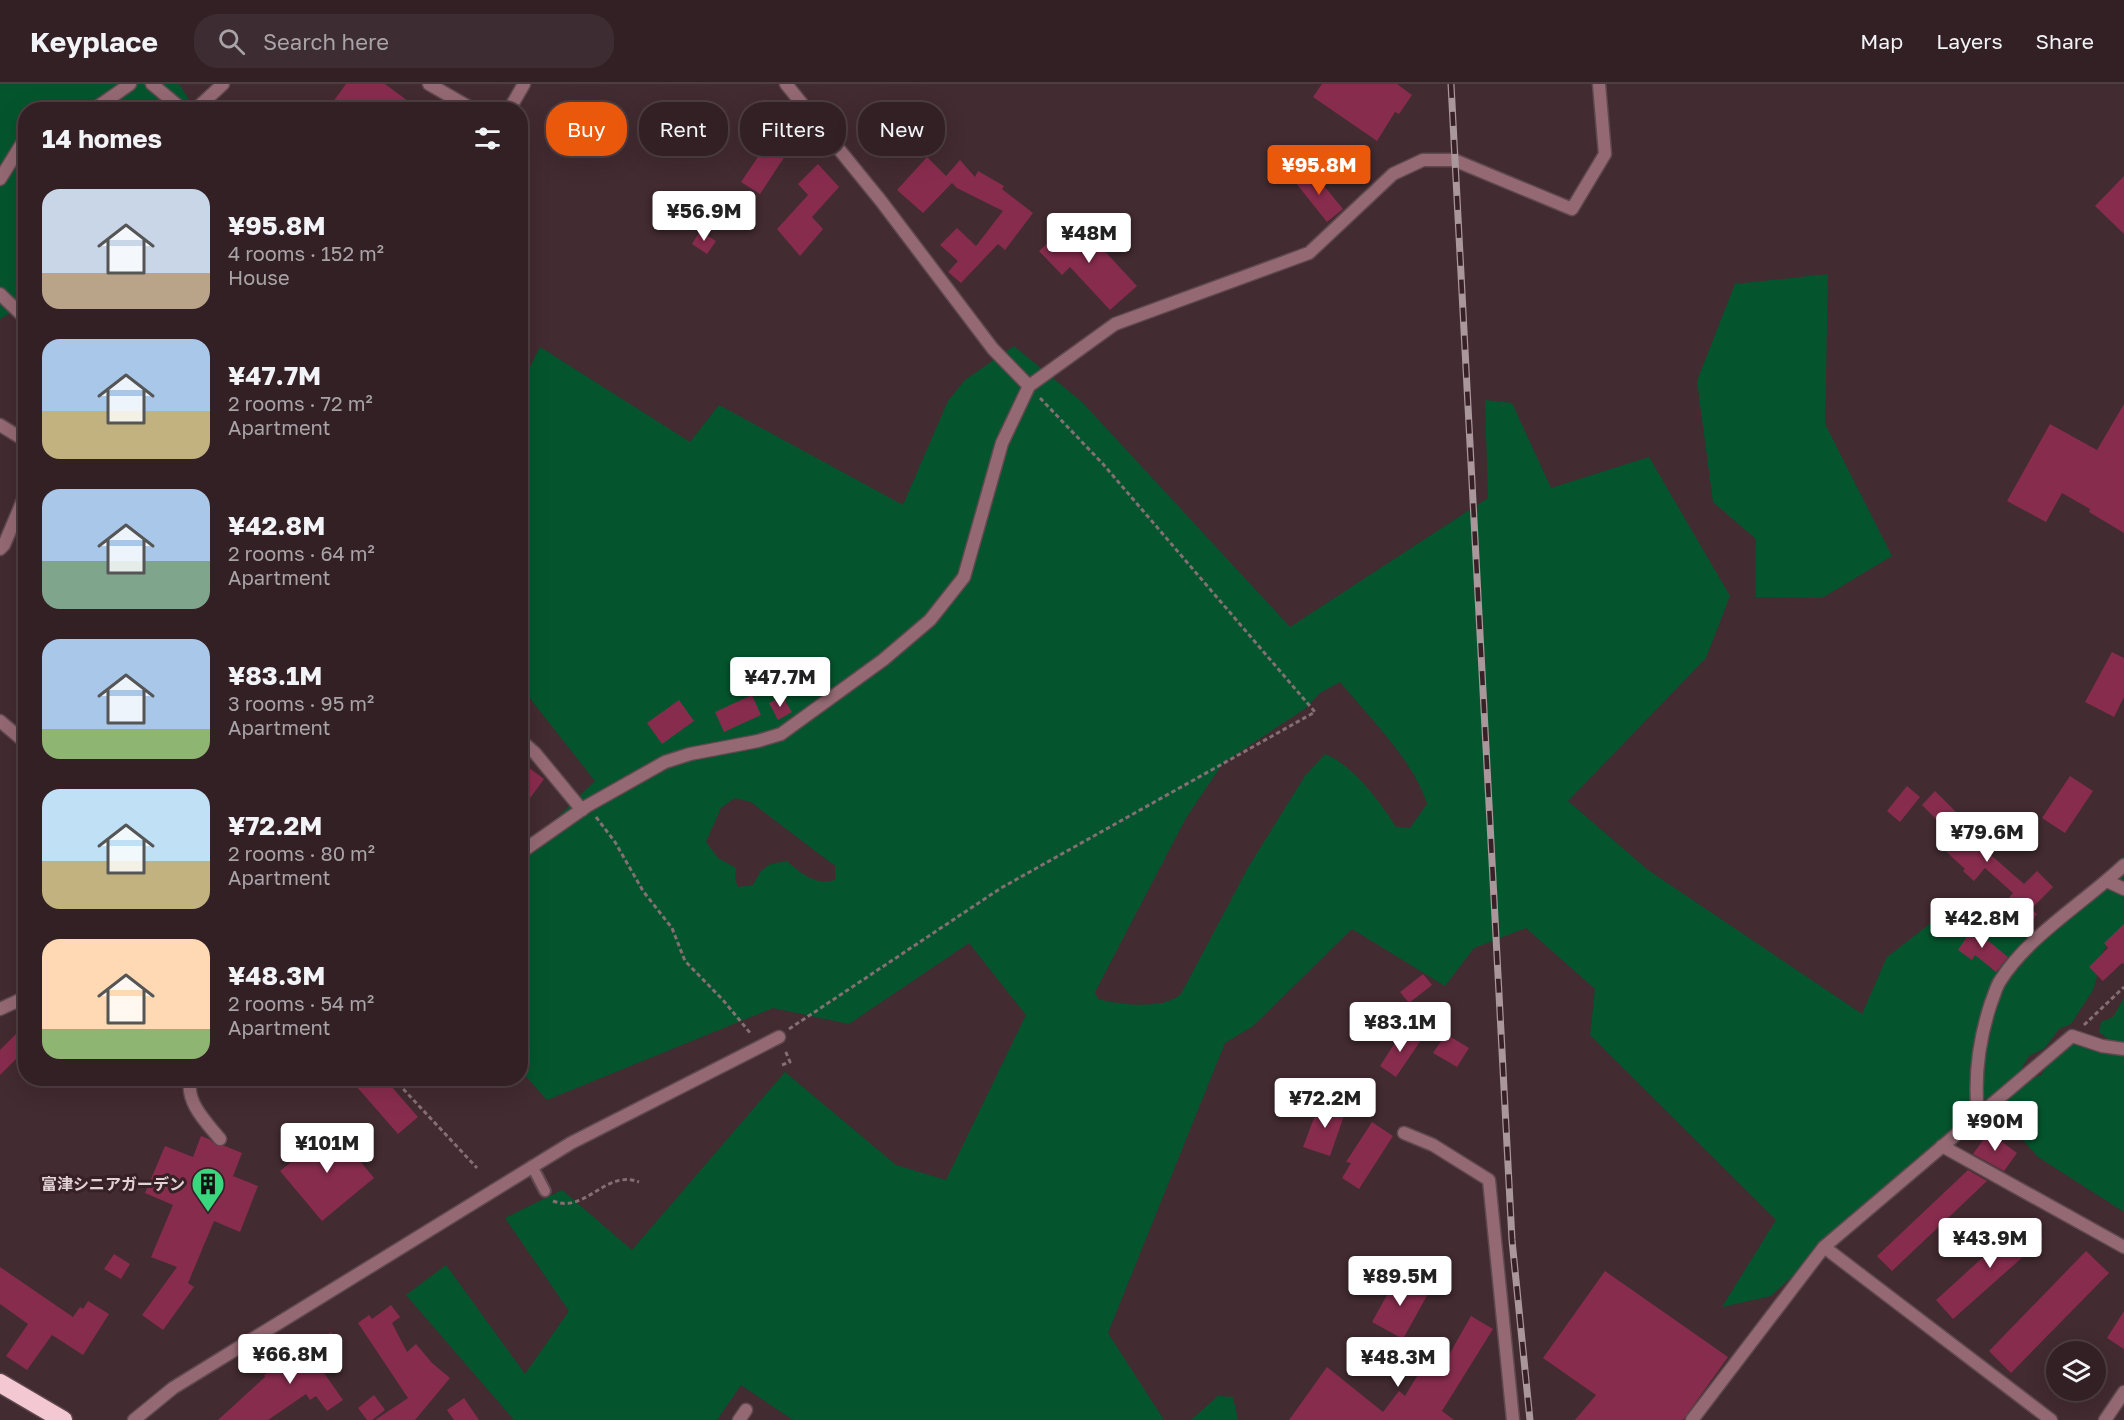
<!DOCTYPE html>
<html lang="en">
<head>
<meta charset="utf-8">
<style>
  :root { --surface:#322025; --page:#3d2d32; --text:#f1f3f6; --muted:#a8a3a7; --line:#4d3e42; --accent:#ea580c }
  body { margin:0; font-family:"Golos Text","Noto Sans JP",sans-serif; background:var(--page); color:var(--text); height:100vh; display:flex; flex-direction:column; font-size:22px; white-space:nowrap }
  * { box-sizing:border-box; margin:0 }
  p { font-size:20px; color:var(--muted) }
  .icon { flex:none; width:33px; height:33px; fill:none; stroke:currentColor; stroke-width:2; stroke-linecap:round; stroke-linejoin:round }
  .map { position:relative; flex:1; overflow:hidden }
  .drawer { position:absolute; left:18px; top:18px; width:510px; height:984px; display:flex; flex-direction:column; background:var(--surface); border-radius:24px; box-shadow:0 6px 24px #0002,0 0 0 2px var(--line) }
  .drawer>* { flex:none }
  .top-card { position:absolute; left:546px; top:18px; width:570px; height:54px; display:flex; gap:12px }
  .tools { position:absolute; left:2046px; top:1257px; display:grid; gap:12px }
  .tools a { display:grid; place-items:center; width:60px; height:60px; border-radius:50%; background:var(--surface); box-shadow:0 6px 24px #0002,0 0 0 2px var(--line); font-size:30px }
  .price { position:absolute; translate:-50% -51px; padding:0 14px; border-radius:6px; background:#fff; color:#222; font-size:20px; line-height:39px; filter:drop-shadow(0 2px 3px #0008) }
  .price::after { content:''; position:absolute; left:50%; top:36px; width:18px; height:14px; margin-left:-9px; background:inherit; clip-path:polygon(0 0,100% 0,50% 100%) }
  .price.selected { background:var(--accent); color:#fff }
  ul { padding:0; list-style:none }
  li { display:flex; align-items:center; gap:18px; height:150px; padding:0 24px }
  li span { display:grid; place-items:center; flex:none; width:168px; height:120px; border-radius:18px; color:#555 }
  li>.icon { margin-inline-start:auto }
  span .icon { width:72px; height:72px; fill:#fffc; stroke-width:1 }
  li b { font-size:26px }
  h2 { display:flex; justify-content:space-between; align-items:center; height:72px; padding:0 24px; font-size:26px }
  .pill { padding:0 21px; border-radius:24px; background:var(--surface); box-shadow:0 6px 24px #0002,0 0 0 2px var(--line); font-size:21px; line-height:54px }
  .pill.selected { background:var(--accent); color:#fff }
  header { display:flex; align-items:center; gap:36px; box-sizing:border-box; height:84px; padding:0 30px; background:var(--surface); border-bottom:2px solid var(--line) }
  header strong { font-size:28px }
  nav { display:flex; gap:33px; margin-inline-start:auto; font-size:21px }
  .search { width:420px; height:54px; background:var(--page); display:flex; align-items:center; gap:15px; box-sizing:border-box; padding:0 21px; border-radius:24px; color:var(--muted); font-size:22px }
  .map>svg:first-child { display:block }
</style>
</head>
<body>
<header>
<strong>Keyplace</strong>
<div class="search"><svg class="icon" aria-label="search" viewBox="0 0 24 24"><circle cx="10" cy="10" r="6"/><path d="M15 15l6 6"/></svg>Search here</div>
<nav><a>Map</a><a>Layers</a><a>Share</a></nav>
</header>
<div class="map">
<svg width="2124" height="1336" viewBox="0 0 2124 1336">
  <rect width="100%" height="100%" fill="#422b31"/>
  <path fill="#04552d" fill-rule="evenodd" d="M0,0h179l16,25 -169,1 -1,194 -25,15z
    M1828,190l-3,150 67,132 -70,42 -66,-1v-58l-43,-37 -16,-121 38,-97z
    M1014,262l68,56 208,225 198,-129 -3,-98 27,3 39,85 98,-31 81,139 -24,62 -138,143 80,69 214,144 25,-57 66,-51 88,31 82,-81 1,74 -16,13 -14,24 3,10 -4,13 -22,34 -12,5 -14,19 -16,8 -10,17 7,7 15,-5 9,-14 19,-18 43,4 -4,-8 -9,-7 2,-10 12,-5 11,-19v214l-86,-55 -53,-59 -214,198 -49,11 54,-87 -186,-185 5,-46 -69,-61 -52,20 -29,38 -93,-57 -99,97 -28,17 -117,290 56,87h-371l-52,-35 -24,35h-203l-108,-125 40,-30 79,109 44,-63 -64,-93 57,-28 70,60 153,-178 111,93 50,15 80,-165 -57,-72 -120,81 -76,-16 -226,92 -26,-29v-218l74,-72 -74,-94v-303l19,-37 150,95 29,-37 184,100 45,-104 17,-21zM1340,598c29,35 74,79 87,122l-17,24 -14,-1c-15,-24 -43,-62 -71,-73l-20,22 -56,90 -68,128c-17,16 -61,11 -83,5l-3,-7 91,-174 37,-55 83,-55 14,-15zM735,714l16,4 84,64v14c-20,6 -33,-6 -48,-19 -21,3 -24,5 -34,24l-15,2 -3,-8 1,-11 -18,-10 -12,-16 15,-34z
    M1218,1312l15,1 5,23h-47z"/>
  <path fill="#882c4e" d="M346,0h39l35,26h-93z
    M1322,0h75l15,11 -13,19 -4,-2 -18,29 -64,-44z
    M768,58l17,14 -25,38 -19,-12z
    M927,73l19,19 14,-16 15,17 3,-6 26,15 -2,3 31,24 -28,37 -7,-6 -37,39 -13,-11 10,-11 -18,-16 17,-17 19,18 27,-35 -46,-23 -5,-5 -29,30 -26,-23z
    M818,80l21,23 -27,30 11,12 -23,27 -23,-27 31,-34 -10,-11z
    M1311,86l32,39 -16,13 -32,-40z
    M2124,92v58l-29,-28z
    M1075,135l62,67 -27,24 -40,-43 -8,8 -23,-24z
    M700,147l16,10 -9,13 -15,-10z
    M2124,320v129l-35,-21 1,-3 -28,-16 -16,29 -39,-21 43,-77 47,26z
    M2112,568l12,6v39l-10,20 -29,-15z
    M752,611l9,20 -37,17 -9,-20z
    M782,612l10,16 -14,8 -9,-17z
    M679,616l15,21 -32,23 -15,-21z
    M520,677l24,18 -24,33z
    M2070,692l23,15 -28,42 -23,-15z
    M1907,702l13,11 -20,25 -13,-11z
    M1935,707l23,23 -2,3 24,21 -4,4 48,42 13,-13 16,16 -22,22 6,5 -11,14 -25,-20 12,-15 -28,-25 -11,13 -11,-10 2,-2 -24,-22 11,-12 -30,-30z
    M1975,840l15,9 -4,6 22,18 -12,15 -21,-17 -3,5 -14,-10z
    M2124,840v40l-2,-1 -19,18 -14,-14 19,-19 -4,-5z
    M1423,890l9,11 -23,18 -9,-11z
    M1404,945l17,11 -25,37 -16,-11z
    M17,949l9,8v8l-26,26v-25z
    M1446,950l23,14 -12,19 -24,-14z
    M349,994h35l34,39 -20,17z
    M1328,1016l19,7 -17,49 -27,-9 14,-37 7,2z
    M1372,1038l21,14 -34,53 -17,-11 9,-15 -5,-1z
    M333,1044l41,50 -52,43 -42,-50z
    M1989,1048l28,21 -13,18 -31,-17z
    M201,1052l8,3 8,7h8l17,7 -9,23 25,10 -18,46 -26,-11 -26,62 6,4 -31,43 -21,-15 35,-48 -26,-10 22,-52 -28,-12 20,-47 28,11z
    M1968,1086l19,11 -95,90 -15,-15z
    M2025,1135l18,20 -90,80 -17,-19z
    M2086,1167l23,22 -98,100 -22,-22z
    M114,1170l16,10 -9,15 -17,-10z
    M0,1183l73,50 7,-10 3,2 5,-8 21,13 -26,41 -31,-20 -25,35 -21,-14 22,-32 -28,-20z
    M1605,1187l123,86 -45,63h-108l21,-25 -53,-37z
    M1398,1191l31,17 -26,47 -31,-17z
    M391,1221l9,12 -8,6 15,29 9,-8 16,19 18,15 -35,42h-40l33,-22 -50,-75 11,-8 3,4z
    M2124,1227v38l-17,-11z
    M1471,1232l22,13 -51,82 12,9h-165l38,-53 56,45 16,-21 6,5 23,-38 14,9z
    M331,1248l10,15 -24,16 26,37 -16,11 -11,-15 -6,4 -4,-6 -38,26h-50l47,-43 -1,-2z
    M374,1311l11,15 -13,10h-5l-9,-12z
    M464,1314l15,22h-25l-7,-10z"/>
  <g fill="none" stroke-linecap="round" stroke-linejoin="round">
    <g stroke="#5f494f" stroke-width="14">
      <path id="lane" d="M532,1082l13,25"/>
    </g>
    <g stroke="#5f494f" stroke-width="15">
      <path id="street" d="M152,0l31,26
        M429,0l45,26
        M786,0l95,117 112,148 36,37
        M93,26l37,-26
        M195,26l28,-26
        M509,26l15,-26
        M0,95l26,-42
        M0,210l26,25
        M0,341l26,16
        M0,465l4,-4 22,-52
        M0,637l26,22
        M520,656l15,13 47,57
        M520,769l67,-47 78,-44 25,-8 68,-13 23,-7 102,-74 47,-40 34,-43 38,-134 27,-57 86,-62 194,-71 84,-79 30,-14h31l118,49 33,-55 -6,-70
        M2107,797l17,8
        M0,925l26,-12
        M191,994c-7,23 16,45 29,61
        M1978,1032c-4,-38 1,-77 13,-113 3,-7 5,-16 9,-22 28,-45 85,-79 124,-116
        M1404,1049l29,12 56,35 24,240
        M1942,1062l182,101
        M1824,1163l227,173
        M134,1336l39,-32 398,-245 208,-106
        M739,1336l7,-10
        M1692,1336l132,-173 248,-211 30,10 22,3
        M2105,1336l19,-28"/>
    </g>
    <g stroke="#5f494f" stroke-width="21">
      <path id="highway" d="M0,1299l63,37"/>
    </g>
    <path stroke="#836f74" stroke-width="3" stroke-dasharray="4.5 3" stroke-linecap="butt" d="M596,733l19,25 28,49 29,37 13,33 38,39 28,34
      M2084,941l40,-38
      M789,945l212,-141 314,-176 -212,-248 -63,-66
      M782,981l8,-3 -5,-12
      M393,994l84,90
      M553,1117c33,13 52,-32 86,-19"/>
    <use href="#lane" stroke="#946974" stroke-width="10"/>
    <use href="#street" stroke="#946974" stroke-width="12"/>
    <use href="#highway" stroke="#f4c8d3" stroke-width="18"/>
    <g stroke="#a9979b" stroke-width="7">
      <path id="rail" d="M1451,0l61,1156 18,180"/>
    </g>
    <use href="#rail" stroke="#372127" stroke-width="4.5" stroke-dasharray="14" stroke-linecap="butt"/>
  </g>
  <defs>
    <g id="building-pin" transform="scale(1.725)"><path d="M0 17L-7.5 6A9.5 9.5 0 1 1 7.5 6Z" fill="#39d87f" stroke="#372127"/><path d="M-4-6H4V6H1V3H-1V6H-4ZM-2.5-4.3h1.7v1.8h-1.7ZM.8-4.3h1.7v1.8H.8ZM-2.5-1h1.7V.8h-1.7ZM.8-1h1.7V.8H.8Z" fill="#111"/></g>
  </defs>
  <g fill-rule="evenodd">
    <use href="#building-pin" x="208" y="1100"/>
  </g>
  <g text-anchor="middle" stroke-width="6" stroke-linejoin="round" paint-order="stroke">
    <g font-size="16" font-weight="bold" fill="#e1d2d5" stroke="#372127" text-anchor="end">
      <text x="185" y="1106">富津シニアガーデン</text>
    </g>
  </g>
</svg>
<div class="tools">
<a><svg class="icon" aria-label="layers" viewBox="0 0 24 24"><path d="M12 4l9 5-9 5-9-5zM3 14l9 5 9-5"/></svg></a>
</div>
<b class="price selected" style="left:1319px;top:112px">¥95.8M</b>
<b class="price" style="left:704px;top:158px">¥56.9M</b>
<b class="price" style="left:1089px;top:180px">¥48M</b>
<b class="price" style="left:780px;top:624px">¥47.7M</b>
<b class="price" style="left:1987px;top:779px">¥79.6M</b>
<b class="price" style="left:1982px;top:865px">¥42.8M</b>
<b class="price" style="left:1400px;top:969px">¥83.1M</b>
<b class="price" style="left:1325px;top:1045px">¥72.2M</b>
<b class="price" style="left:1995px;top:1068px">¥90M</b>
<b class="price" style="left:327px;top:1090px">¥101M</b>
<b class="price" style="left:1990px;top:1185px">¥43.9M</b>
<b class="price" style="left:1400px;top:1223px">¥89.5M</b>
<b class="price" style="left:290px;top:1301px">¥66.8M</b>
<b class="price" style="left:1398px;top:1304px">¥48.3M</b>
<div class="top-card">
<a class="pill selected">Buy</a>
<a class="pill">Rent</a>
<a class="pill">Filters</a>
<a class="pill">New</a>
</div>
<section class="drawer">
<h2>14 homes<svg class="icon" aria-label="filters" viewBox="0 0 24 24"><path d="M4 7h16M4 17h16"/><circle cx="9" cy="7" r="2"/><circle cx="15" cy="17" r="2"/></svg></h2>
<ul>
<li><span style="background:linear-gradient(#c9d6e8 70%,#b9a48a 0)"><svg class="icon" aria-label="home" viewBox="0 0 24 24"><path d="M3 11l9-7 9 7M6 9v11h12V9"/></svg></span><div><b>¥95.8M</b><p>4 rooms · 152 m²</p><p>House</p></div></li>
<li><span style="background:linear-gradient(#a9c7e8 60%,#c2b280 0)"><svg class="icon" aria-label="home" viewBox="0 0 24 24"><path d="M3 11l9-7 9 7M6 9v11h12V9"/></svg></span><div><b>¥47.7M</b><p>2 rooms · 72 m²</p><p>Apartment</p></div></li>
<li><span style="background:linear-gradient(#a9c7e8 60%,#7fa58c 0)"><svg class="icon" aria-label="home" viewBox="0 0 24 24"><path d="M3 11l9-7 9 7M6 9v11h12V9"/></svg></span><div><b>¥42.8M</b><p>2 rooms · 64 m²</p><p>Apartment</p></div></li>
<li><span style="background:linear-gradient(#a9c7e8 75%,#8fb573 0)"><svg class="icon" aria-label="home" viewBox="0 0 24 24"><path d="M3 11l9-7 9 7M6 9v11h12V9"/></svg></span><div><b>¥83.1M</b><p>3 rooms · 95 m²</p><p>Apartment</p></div></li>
<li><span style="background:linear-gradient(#bfe0f5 60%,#c2b280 0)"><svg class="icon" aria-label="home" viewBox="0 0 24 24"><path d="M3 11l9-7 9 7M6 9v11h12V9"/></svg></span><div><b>¥72.2M</b><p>2 rooms · 80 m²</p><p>Apartment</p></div></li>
<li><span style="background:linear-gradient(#ffd9b3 75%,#8fb573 0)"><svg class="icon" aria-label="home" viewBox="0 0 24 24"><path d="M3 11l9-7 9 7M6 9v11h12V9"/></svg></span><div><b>¥48.3M</b><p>2 rooms · 54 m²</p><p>Apartment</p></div></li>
</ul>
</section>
</div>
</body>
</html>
